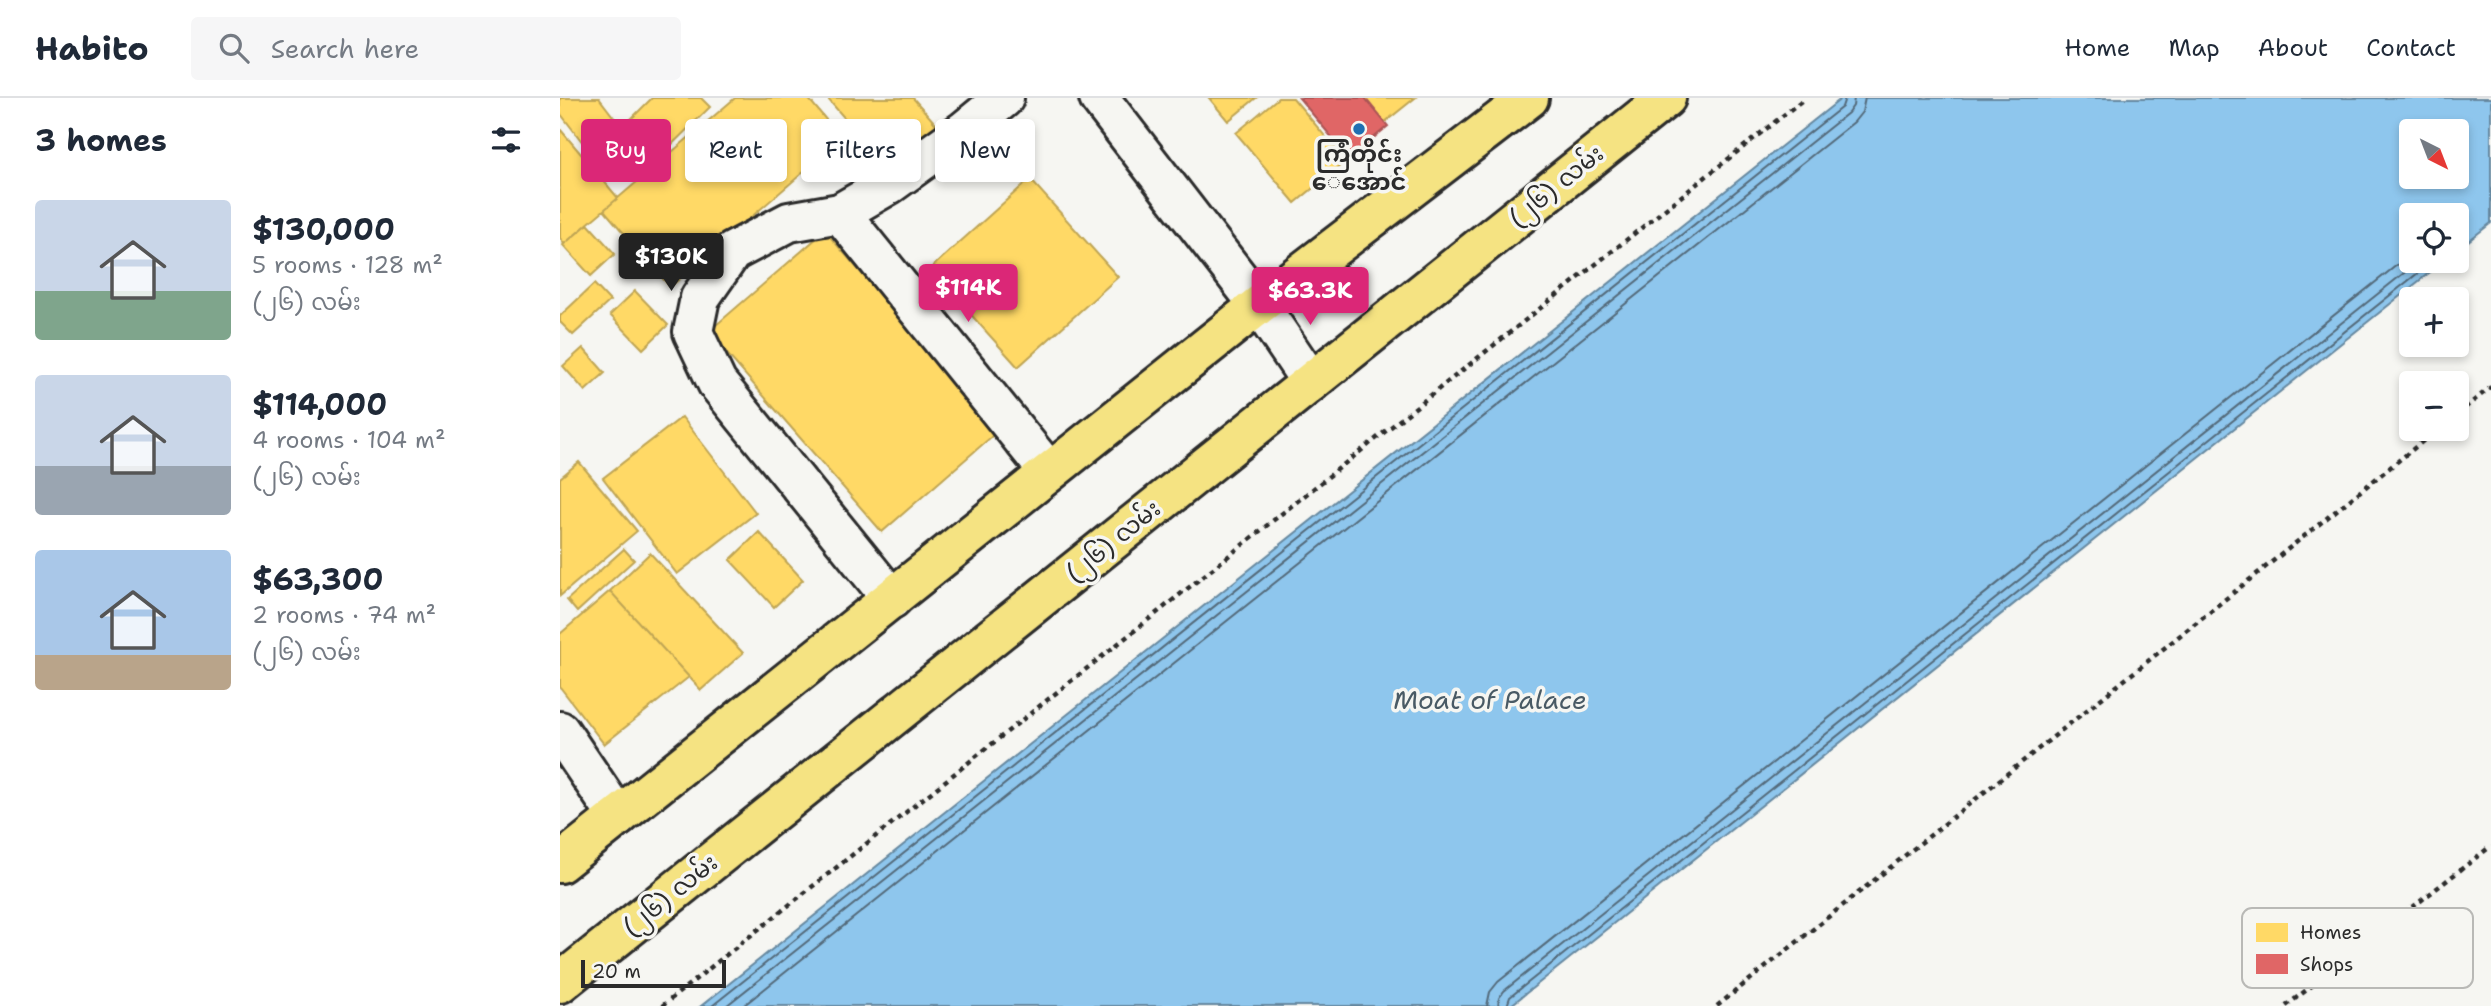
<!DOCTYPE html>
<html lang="en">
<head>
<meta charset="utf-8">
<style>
  :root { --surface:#fff; --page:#f6f6f7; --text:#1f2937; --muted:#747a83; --line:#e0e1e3; --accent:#db2777 }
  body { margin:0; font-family:"Shantell Sans","Noto Sans Myanmar",sans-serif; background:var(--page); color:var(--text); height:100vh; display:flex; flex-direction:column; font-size:26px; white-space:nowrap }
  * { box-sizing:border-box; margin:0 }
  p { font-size:23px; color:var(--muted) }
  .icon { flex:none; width:38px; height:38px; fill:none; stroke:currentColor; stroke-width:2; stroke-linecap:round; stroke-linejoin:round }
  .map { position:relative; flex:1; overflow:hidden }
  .panel { display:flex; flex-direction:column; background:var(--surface); width:560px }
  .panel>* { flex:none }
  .hud { position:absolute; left:21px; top:21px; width:665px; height:63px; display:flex; gap:14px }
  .needle { width:46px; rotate:138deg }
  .buttons { position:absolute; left:1839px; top:21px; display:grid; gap:14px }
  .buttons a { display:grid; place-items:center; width:70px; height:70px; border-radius:7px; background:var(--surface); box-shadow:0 4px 10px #0003; font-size:35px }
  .scale { position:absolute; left:21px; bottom:18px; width:145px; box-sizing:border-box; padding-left:7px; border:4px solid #2b2b2b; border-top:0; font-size:19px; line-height:24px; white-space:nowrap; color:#2b2b2b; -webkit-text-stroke:5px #f6f6f2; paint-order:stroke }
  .price { position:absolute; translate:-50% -60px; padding:0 16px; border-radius:7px; background:var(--accent); color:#fff; font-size:23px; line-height:46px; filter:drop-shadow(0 2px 4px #0008) }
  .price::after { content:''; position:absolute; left:50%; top:42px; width:21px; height:16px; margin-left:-10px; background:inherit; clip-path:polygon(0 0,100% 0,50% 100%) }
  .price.selected { background:#222; color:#fff }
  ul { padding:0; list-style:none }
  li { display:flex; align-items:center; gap:21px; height:175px; padding:0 35px }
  li span { display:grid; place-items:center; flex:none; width:196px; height:140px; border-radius:7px; color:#555 }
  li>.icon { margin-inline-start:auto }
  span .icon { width:84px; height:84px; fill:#fffc; stroke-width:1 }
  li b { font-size:30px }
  h2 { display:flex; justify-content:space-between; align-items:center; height:84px; padding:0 35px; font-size:30px }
  .tag { padding:0 24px; border-radius:7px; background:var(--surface); box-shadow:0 4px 10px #0003; font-size:24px; line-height:63px }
  .tag.selected { background:var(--accent); color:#fff }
  header { display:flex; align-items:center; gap:42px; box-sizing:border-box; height:98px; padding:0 35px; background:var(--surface); border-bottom:2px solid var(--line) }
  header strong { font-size:33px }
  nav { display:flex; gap:38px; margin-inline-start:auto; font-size:24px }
  .search { width:490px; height:63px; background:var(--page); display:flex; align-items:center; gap:18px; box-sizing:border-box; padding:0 24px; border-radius:7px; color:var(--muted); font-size:26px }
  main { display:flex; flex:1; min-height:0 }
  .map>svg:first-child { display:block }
</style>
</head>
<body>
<header>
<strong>Habito</strong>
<div class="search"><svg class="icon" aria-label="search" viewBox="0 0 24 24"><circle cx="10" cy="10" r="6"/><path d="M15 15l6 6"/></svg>Search here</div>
<nav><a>Home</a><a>Map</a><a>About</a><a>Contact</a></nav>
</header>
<main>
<section class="panel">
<h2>3 homes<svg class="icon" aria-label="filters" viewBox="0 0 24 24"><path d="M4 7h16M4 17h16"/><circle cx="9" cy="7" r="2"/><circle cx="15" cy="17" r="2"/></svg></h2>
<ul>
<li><span style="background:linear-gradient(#c9d6e8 65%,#7fa58c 0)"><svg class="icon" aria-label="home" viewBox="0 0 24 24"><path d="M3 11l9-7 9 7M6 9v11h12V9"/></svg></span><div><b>$130,000</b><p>5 rooms · 128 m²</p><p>(၂၆) လမ်း</p></div></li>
<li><span style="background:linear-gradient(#c9d6e8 65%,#9aa5b1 0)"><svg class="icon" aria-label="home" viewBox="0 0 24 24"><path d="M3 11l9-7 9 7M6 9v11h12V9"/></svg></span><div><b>$114,000</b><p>4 rooms · 104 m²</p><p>(၂၆) လမ်း</p></div></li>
<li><span style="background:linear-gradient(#a9c7e8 75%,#b9a48a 0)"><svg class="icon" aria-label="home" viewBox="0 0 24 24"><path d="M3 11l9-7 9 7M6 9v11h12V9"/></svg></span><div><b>$63,300</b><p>2 rooms · 74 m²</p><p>(၂၆) လမ်း</p></div></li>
</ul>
</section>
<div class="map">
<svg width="1931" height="908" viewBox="0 0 1931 908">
  <rect width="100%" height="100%" fill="#f6f6f2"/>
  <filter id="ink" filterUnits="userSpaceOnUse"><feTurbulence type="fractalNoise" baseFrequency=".0143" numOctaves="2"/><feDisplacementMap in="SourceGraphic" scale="14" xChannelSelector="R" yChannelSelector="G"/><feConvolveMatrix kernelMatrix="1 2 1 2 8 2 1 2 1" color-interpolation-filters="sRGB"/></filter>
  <g filter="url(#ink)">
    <path fill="#8ec6ed" stroke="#66889f" stroke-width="2" fill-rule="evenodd" d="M1282,0h649v125l-34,27v-35h-45v46h32l-934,745h-809zM1852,33h45v46h-45z"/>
    <path fill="#ffd966" stroke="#bfa554" stroke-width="2" d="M0,0h39l23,30 -32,24 -30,-39z
      M92,0h49l9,9 -56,55 -32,-34z
      M175,0h73l34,41 -172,148 -66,-77z
      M267,0h86l29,33 -49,43z
      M649,0h47l-28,23z
      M718,0h15l53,63 -51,42 -59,-70z
      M789,0h66l-40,32z
      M0,31l58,69 -54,46 -4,-6z
      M470,81l88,98 -100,90 -88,-98z
      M28,126l27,30 -24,22 -28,-31z
      M265,133l173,200 -116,101 -174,-200z
      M34,186l16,17 -37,34 -13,-13v-6z
      M75,193l33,34 -25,24 -33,-34z
      M23,250l22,25 -20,18 -22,-25z
      M122,319l74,96 -79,61 -74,-96z
      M19,364l58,69 -77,65v-118z
      M199,434l44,48 -29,27 -44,-47z
      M64,451l10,11 -57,52 -10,-12z
      M90,455l93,100 -42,37 -91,-99z
      M50,493l79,86 -85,67 -44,-57v-53z"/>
    <path fill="#e06666" stroke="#aa5454" stroke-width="2" d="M739,0h66l23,28 -39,32z"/>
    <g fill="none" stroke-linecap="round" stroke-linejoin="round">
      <path stroke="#536979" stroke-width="2" d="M152,908l1130,-899 3,-9
        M166,908l1122,-893 5,-7 1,-8
        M183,908l1111,-884 8,-10 3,-14
        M927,908l3,-14 8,-10 914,-729
        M938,908l1,-8 5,-7 915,-730
        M947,908l3,-9 923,-736"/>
      <g stroke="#2b2b2b" stroke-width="44">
        <path id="minor" d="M539,0l160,207 52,77
          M280,115l209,259
          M332,501l-175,-216 -24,-51 7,-34 32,-46 57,-30 51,-9 50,-29 75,-54 39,-32
          M0,633l58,86"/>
      </g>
      <g stroke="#2b2b2b" stroke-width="44">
        <path id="major" d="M0,765l699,-558 270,-207
          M0,885l1106,-885"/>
      </g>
      <path stroke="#2b2b2b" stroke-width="4.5" stroke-dasharray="5 5" stroke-linecap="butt" d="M1897,316l34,-27
        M102,908l1143,-908
        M1157,908l721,-577
        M1726,908l205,-160"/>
      <use href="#minor" stroke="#f6f6f2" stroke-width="38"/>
      <use href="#major" stroke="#f5e382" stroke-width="38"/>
    </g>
  </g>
  <circle fill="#1f6fb2" stroke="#f6f6f2" stroke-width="2.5" cx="799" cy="31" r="7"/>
  <g text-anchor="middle" stroke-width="7" stroke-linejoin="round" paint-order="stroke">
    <g font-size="24" font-weight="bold" fill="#2b2b2b" stroke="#f6f6f2">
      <text x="799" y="64">ကြံတိုင်း‌<tspan x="799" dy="28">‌ေအောင်</tspan></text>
    </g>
    <g font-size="24" fill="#2b2b2b" stroke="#f6f6f2">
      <text transform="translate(996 88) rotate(-39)" y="8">(၂၆) လမ်း</text>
      <text transform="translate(553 443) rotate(-39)" y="8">(၂၆) လမ်း</text>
      <text transform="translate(110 797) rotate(-39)" y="8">(၂၆) လမ်း</text>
    </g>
    <g font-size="26" font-style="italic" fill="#495a65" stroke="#f6f6f2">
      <text x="930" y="611">Moat of Palace</text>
    </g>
  </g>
  <rect x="1682" y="810" width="231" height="80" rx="10" fill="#f6f6f2" stroke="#b9b9b6" stroke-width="2"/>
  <rect x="1696" y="825" width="32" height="19" fill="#ffd966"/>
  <rect x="1696" y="856" width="32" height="20" fill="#e06666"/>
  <g font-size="19" fill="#2b2b2b">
    <text x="1740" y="841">Homes</text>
    <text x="1740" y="873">Shops</text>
  </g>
</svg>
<div class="buttons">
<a><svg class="needle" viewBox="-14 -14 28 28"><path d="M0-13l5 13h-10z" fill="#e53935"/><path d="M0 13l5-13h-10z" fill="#747a83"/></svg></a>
<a><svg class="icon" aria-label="locate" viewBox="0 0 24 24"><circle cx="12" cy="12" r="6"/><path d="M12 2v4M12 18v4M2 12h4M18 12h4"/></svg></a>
<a>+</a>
<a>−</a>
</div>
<div class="scale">20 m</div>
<b class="price selected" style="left:111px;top:195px">$130K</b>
<b class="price" style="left:408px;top:226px">$114K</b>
<b class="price" style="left:750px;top:229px">$63.3K</b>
<div class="hud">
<a class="tag selected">Buy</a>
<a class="tag">Rent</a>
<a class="tag">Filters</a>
<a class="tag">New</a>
</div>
</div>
</main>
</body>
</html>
